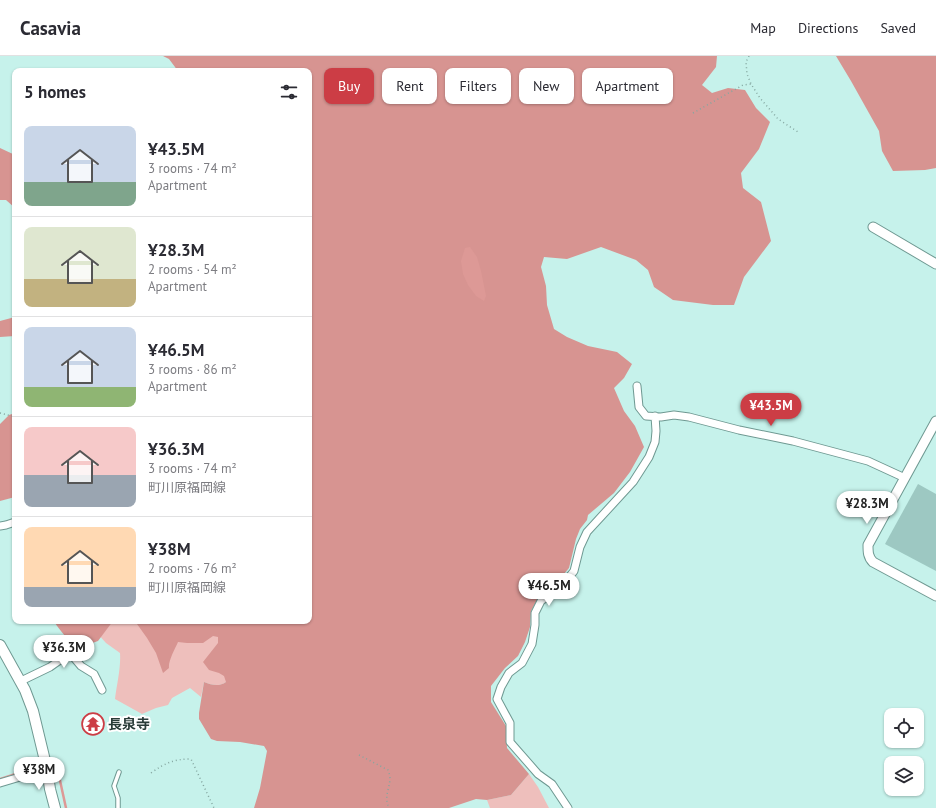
<!DOCTYPE html>
<html lang="en">
<head>
<meta charset="utf-8">
<style>
  :root { --surface:#fff; --page:#f7f7f7; --text:#2b2b33; --muted:#7c7c81; --line:#e1e1e2; --accent:#cc3d45 }
  body { margin:0; font-family:"PT Sans","Noto Sans JP",sans-serif; background:var(--page); color:var(--text); height:100vh; display:flex; flex-direction:column; font-size:15px; white-space:nowrap }
  * { box-sizing:border-box; margin:0 }
  p { font-size:13px; color:var(--muted) }
  .icon { flex:none; width:22px; height:22px; fill:none; stroke:currentColor; stroke-width:2; stroke-linecap:round; stroke-linejoin:round }
  .map { position:relative; flex:1; overflow:hidden }
  .drawer { position:absolute; left:12px; top:12px; width:300px; height:556px; display:flex; flex-direction:column; background:var(--surface); border-radius:8px; box-shadow:0 1px 3px #0004 }
  .drawer>* { flex:none }
  .top-card { position:absolute; left:324px; top:12px; width:380px; height:36px; display:flex; gap:8px }
  .buttons { position:absolute; left:884px; top:652px; display:grid; gap:8px }
  .buttons a { display:grid; place-items:center; width:40px; height:40px; border-radius:8px; background:var(--surface); box-shadow:0 1px 3px #0004; font-size:20px }
  .price { position:absolute; translate:-50% -34px; padding:0 9px; border-radius:14px; background:#fff; color:#222; font-size:13px; line-height:26px; filter:drop-shadow(0 1px 2px #0008) }
  .price::after { content:''; position:absolute; left:50%; top:24px; width:12px; height:9px; margin-left:-6px; background:inherit; clip-path:polygon(0 0,100% 0,50% 100%) }
  .price.selected { background:var(--accent); color:#fff }
  ul { padding:0; list-style:none }
  li { display:flex; align-items:center; gap:12px; height:100px; padding:0 12px }
  li+li { border-top:1px solid var(--line) }
  li span { display:grid; place-items:center; flex:none; width:112px; height:80px; border-radius:8px; color:#555 }
  li>.icon { margin-inline-start:auto }
  span .icon { width:48px; height:48px; fill:#fffc; stroke-width:1 }
  li b { font-size:17px }
  h2 { display:flex; justify-content:space-between; align-items:center; height:48px; padding:0 12px; font-size:17px }
  .chip { padding:0 14px; border-radius:8px; background:var(--surface); box-shadow:0 1px 3px #0004; font-size:14px; line-height:36px }
  .chip.selected { background:var(--accent); color:#fff }
  header { display:flex; align-items:center; gap:24px; box-sizing:border-box; height:56px; padding:0 20px; background:var(--surface); border-bottom:1px solid var(--line) }
  header strong { font-size:19px }
  nav { display:flex; gap:22px; margin-inline-start:auto; font-size:14px }
  .map>svg:first-child { display:block }
</style>
</head>
<body>
<header>
<strong>Casavia</strong>
<nav><a>Map</a><a>Directions</a><a>Saved</a></nav>
</header>
<div class="map">
<svg width="936" height="752" viewBox="0 0 936 752">
  <rect width="100%" height="100%" fill="#c6f2eb"/>
  <path fill="#eebfbc" d="M107,565h32l36,15 39,-7 8,8 6,36 -2,9c-7,5 -14,3 -22,0l-3,15 -11,-9 -18,10 -4,7 -12,3 -14,6 -27,-15c2,-16 6,-31 5,-46l-14,-10 -9,-10z
    M529,718l9,13 11,21h-59l-3,-8 24,-5z"/>
  <path fill="#d79491" d="M163,0h554l-1,11 -14,18 10,8 16,-5 17,2 11,18 14,14 -11,27 -18,24 2,15 18,14 10,39 -27,36 -10,28h-21l-40,-5 -19,-13 -6,-17 -12,-10 -35,-13 -34,12 -23,-2 -3,10 5,19 1,19 7,24 13,8 21,9 29,6 15,12 -8,14 -10,10 10,23 11,15 9,21 -14,25 -16,21 -26,22 -1,5 -7,9 -4,10 -7,29 -12,14 -16,11 -10,18 -1,16 -5,15 -7,14 -13,12 -14,18v16l15,24 1,22 22,26 -18,21 -24,5 -11,-1 -27,9h-195l6,-20 7,-37 -3,-5 -24,-4 -23,-1 -6,-2 -12,-20v-6l5,-31c8,3 15,5 22,0l-2,-6 -5,-3 -10,-3 -6,-8 15,-19v-6l-5,-1 -10,7h-16l-9,-1c-3,7 -10,19 -9,26l-6,5 -7,-20 -9,-15 -10,-14 -13,-3h185v-550h-131l-9,-12z
    M836,0h100v112l-11,2 -32,1 -11,-20 -3,-20 -28,-50z
    M0,92l15,7v53l-9,-8h-6z
    M15,261v19l-15,1v-16z
    M15,357v84l-15,4v-77l9,-9z
    M54,565h59l-15,20 -22,8c-7,-10 -16,-17 -22,-28z"/>
  <path fill="#dd9996" d="M470,191l7,10 4,14 5,25 -2,5 -8,-5 -8,-11 -5,-11 -2,-13 4,-13z"/>
  <g fill="none" stroke-linecap="round" stroke-linejoin="round">
    <path stroke="#dd9996" stroke-width="2.5" d="M50,717l9,3 7,32
      M0,723l28,-9 8,-1"/>
  </g>
  <path fill="#9dc8c2" d="M918,428l18,10v77l-51,-27z"/>
  <g fill="none" stroke-linecap="round" stroke-linejoin="round">
    <g stroke="#6f9992" stroke-width="5.5">
      <path id="service" d="M118,752v-10l-4,-12 5,-14"/>
    </g>
    <g stroke="#6f9992" stroke-width="9">
      <path id="minor" d="M637,330l2,21 7,9 15,1 13,-2 15,2 50,13 54,11 75,20 37,17
        M0,470l6,-1 9,-3
        M21,625l29,-14 20,-14 11,13 13,8 8,16
        M0,727l47,-14
        M568,752l-16,-24 -14,-10 -28,-32v-19l-13,-24 4,-12 8,-14 13,-10 10,-19 3,-19v-12l6,-12 22,-16 11,-14 6,-24 7,-15 46,-50 16,-25 6,-15 1,-11 -1,-15"/>
    </g>
    <g stroke="#6f9992" stroke-width="11">
      <path id="tertiary" d="M873,171l63,37
        M936,365l-68,124c0,7 0,12 5,17l63,34"/>
    </g>
    <g stroke="#6f9992" stroke-width="12">
      <path id="secondary" d="M0,589l25,45 8,21 14,58 3,20 5,19"/>
    </g>
    <path stroke="#84a6a0" stroke-width="1.5" stroke-dasharray="1 3" stroke-linecap="butt" d="M749,0l-3,6 1,12 4,10 9,14 18,21 20,13
      M693,57l50,-28 8,-1
      M0,357l15,4
      M359,699l29,15c1,3 2,6 2,9 -1,12 -6,17 -1,29
      M151,717c14,-10 23,-14 40,-14l23,49"/>
    <use href="#service" stroke="#fff" stroke-width="3.5"/>
    <use href="#minor" stroke="#fff" stroke-width="7"/>
    <use href="#tertiary" stroke="#fff" stroke-width="9"/>
    <use href="#secondary" stroke="#fff" stroke-width="10"/>
  </g>
  <defs>
    <g id="temple-ring" transform="scale(1.15)"><circle r="9.5" fill="#fff" stroke="#cc3d45" stroke-width="1.5"/><path d="M0-6L5-2H3V0L6.5 2.5H4V6H1.5V3h-3V6H-4V2.5H-6.5L-3 0V-2H-5Z" fill="#cc3d45"/></g>
  </defs>
  <g fill-rule="evenodd">
    <use href="#temple-ring" x="93" y="668"/>
  </g>
  <g text-anchor="middle" stroke-width="4" stroke-linejoin="round" paint-order="stroke">
    <g font-size="14" font-weight="bold" fill="#293b38" stroke="#fff" text-anchor="start">
      <text x="108" y="673">長泉寺</text>
    </g>
  </g>
</svg>
<div class="buttons">
<a><svg class="icon" aria-label="locate" viewBox="0 0 24 24"><circle cx="12" cy="12" r="6"/><path d="M12 2v4M12 18v4M2 12h4M18 12h4"/></svg></a>
<a><svg class="icon" aria-label="layers" viewBox="0 0 24 24"><path d="M12 4l9 5-9 5-9-5zM3 14l9 5 9-5"/></svg></a>
</div>
<b class="price selected" style="left:771px;top:371px">¥43.5M</b>
<b class="price" style="left:867px;top:469px">¥28.3M</b>
<b class="price" style="left:549px;top:551px">¥46.5M</b>
<b class="price" style="left:64px;top:613px">¥36.3M</b>
<b class="price" style="left:39px;top:735px">¥38M</b>
<div class="top-card">
<a class="chip selected">Buy</a>
<a class="chip">Rent</a>
<a class="chip">Filters</a>
<a class="chip">New</a>
<a class="chip">Apartment</a>
</div>
<section class="drawer">
<h2>5 homes<svg class="icon" aria-label="filters" viewBox="0 0 24 24"><path d="M4 7h16M4 17h16"/><circle cx="9" cy="7" r="2"/><circle cx="15" cy="17" r="2"/></svg></h2>
<ul>
<li><span style="background:linear-gradient(#c9d6e8 70%,#7fa58c 0)"><svg class="icon" aria-label="home" viewBox="0 0 24 24"><path d="M3 11l9-7 9 7M6 9v11h12V9"/></svg></span><div><b>¥43.5M</b><p>3 rooms · 74 m²</p><p>Apartment</p></div></li>
<li><span style="background:linear-gradient(#dfe7d0 65%,#c2b280 0)"><svg class="icon" aria-label="home" viewBox="0 0 24 24"><path d="M3 11l9-7 9 7M6 9v11h12V9"/></svg></span><div><b>¥28.3M</b><p>2 rooms · 54 m²</p><p>Apartment</p></div></li>
<li><span style="background:linear-gradient(#c9d6e8 75%,#8fb573 0)"><svg class="icon" aria-label="home" viewBox="0 0 24 24"><path d="M3 11l9-7 9 7M6 9v11h12V9"/></svg></span><div><b>¥46.5M</b><p>3 rooms · 86 m²</p><p>Apartment</p></div></li>
<li><span style="background:linear-gradient(#f6c9c9 60%,#9aa5b1 0)"><svg class="icon" aria-label="home" viewBox="0 0 24 24"><path d="M3 11l9-7 9 7M6 9v11h12V9"/></svg></span><div><b>¥36.3M</b><p>3 rooms · 74 m²</p><p>町川原福岡線</p></div></li>
<li><span style="background:linear-gradient(#ffd9b3 75%,#9aa5b1 0)"><svg class="icon" aria-label="home" viewBox="0 0 24 24"><path d="M3 11l9-7 9 7M6 9v11h12V9"/></svg></span><div><b>¥38M</b><p>2 rooms · 76 m²</p><p>町川原福岡線</p></div></li>
</ul>
</section>
</div>
</body>
</html>
